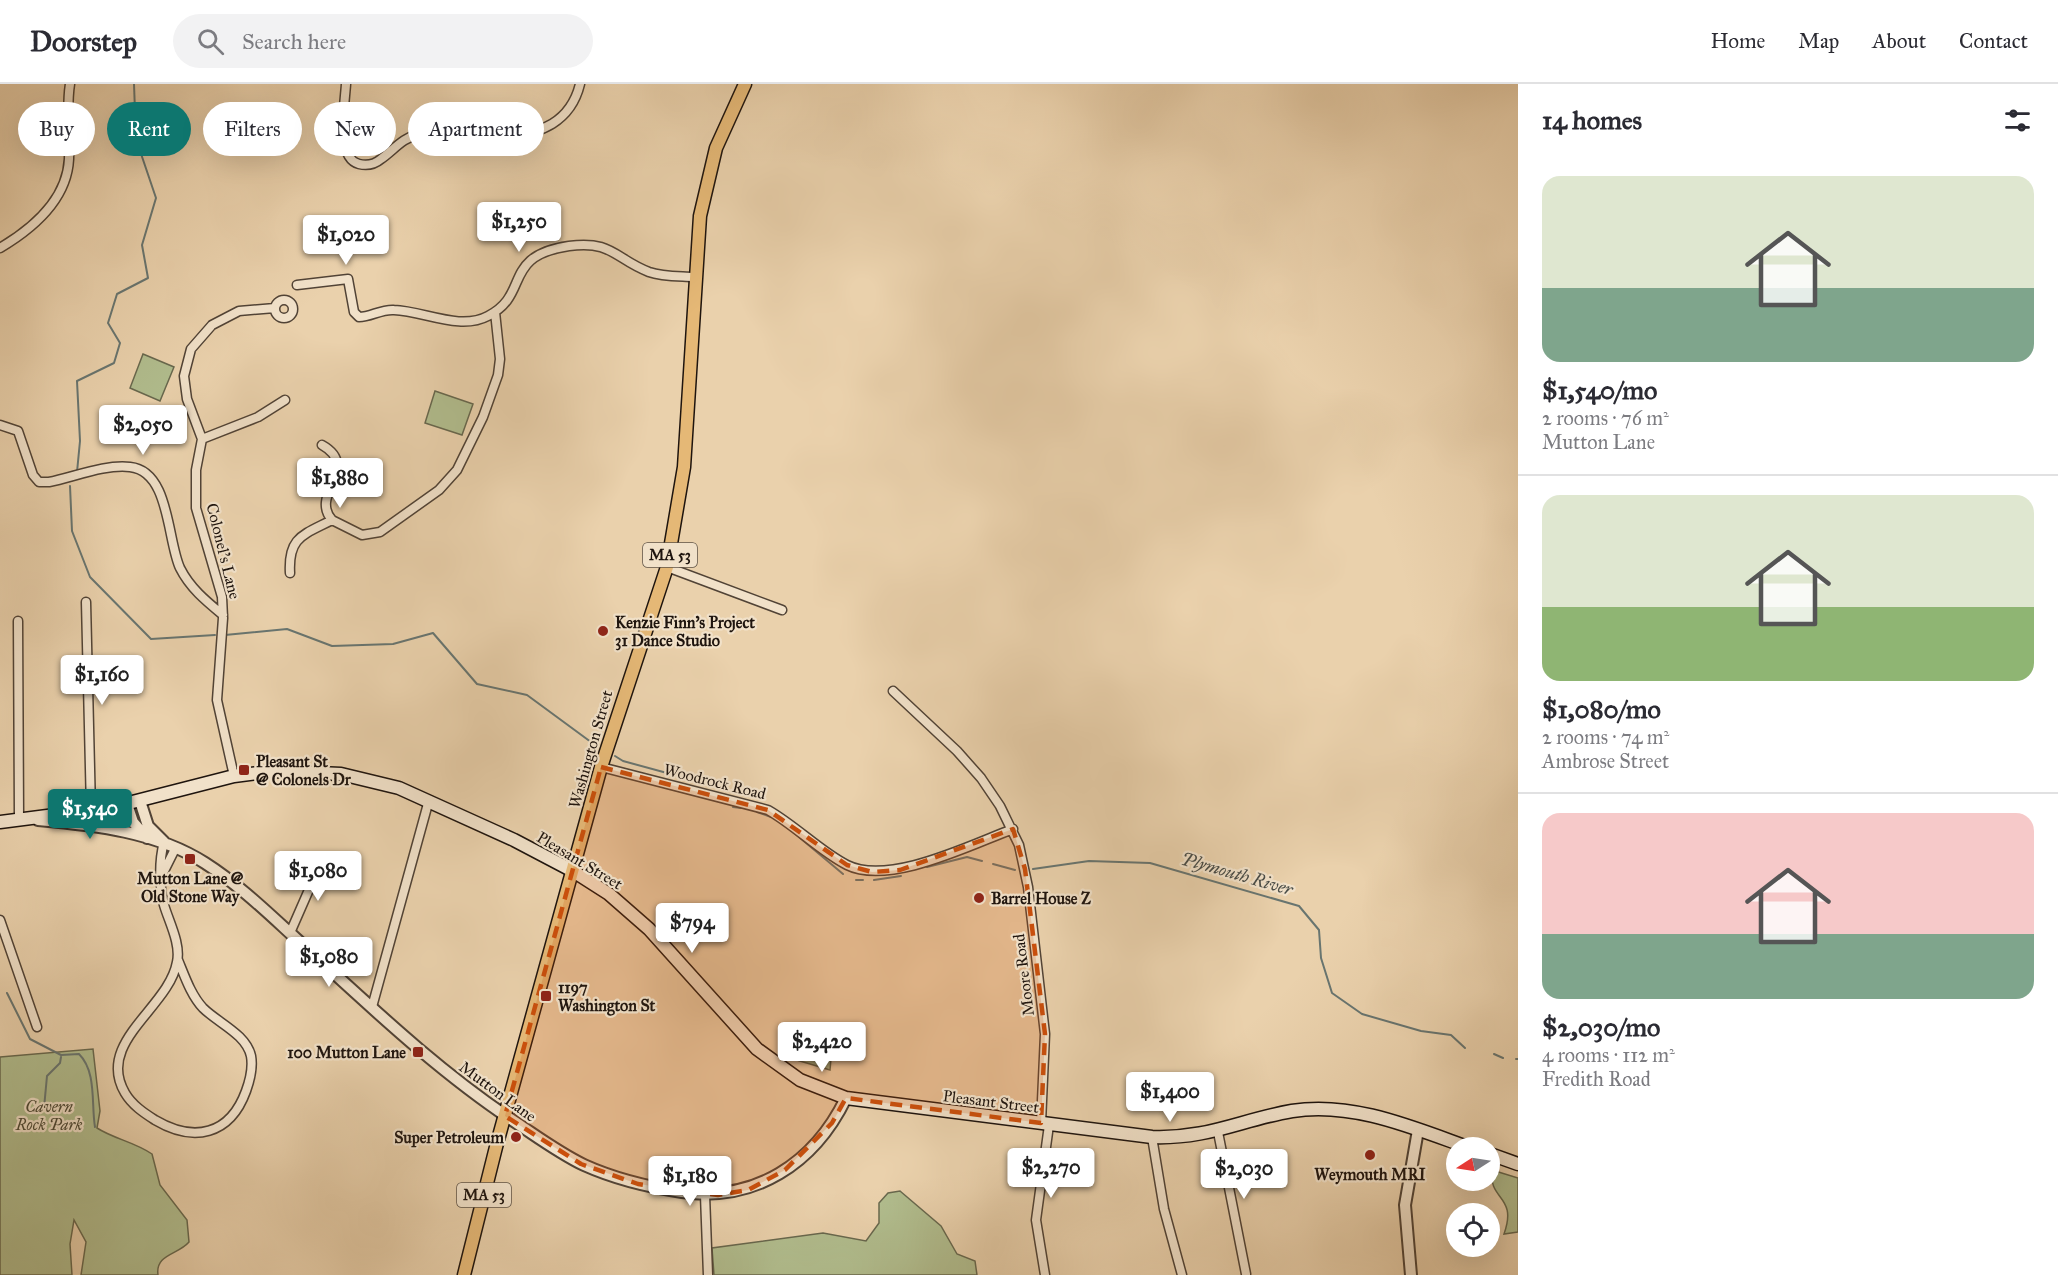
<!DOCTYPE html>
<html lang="en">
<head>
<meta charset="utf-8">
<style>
  :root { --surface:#fff; --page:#f2f2f3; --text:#2b2b33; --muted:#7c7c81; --line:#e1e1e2; --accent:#0f766e }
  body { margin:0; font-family:"IM FELL Great Primer",serif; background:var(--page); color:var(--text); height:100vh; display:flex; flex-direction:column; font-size:22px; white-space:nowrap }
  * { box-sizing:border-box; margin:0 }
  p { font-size:20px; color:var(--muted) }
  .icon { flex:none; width:33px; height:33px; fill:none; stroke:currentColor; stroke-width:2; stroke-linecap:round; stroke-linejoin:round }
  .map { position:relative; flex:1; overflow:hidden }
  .drawer { display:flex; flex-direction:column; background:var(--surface); width:540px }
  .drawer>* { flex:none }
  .banner { position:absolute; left:18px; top:18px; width:570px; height:54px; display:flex; gap:12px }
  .needle { width:39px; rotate:258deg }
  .tools { position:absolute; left:1446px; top:1053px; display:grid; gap:12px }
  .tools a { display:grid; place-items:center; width:54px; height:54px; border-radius:50%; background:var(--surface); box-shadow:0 6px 24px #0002; font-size:30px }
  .price { position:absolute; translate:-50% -51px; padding:0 14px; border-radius:6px; background:#fff; color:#222; font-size:20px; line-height:39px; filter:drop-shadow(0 2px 3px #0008) }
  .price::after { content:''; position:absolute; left:50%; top:36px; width:18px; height:14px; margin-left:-9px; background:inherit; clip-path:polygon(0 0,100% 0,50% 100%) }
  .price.selected { background:var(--accent); color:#fff }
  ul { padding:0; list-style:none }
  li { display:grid; align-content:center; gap:12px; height:318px; padding:0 24px }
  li+li { border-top:2px solid var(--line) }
  li span { display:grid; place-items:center; height:186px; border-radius:18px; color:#555 }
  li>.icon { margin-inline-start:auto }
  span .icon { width:108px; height:108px; fill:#fffc; stroke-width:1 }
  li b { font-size:26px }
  h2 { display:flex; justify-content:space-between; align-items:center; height:72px; padding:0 24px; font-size:26px }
  .tag { padding:0 21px; border-radius:27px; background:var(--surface); box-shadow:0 6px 24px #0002; font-size:21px; line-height:54px }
  .tag.selected { background:var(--accent); color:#fff }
  header { display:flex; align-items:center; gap:36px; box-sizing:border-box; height:84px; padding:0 30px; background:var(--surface); border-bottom:2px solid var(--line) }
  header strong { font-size:28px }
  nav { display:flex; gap:33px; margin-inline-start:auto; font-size:21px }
  .search { width:420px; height:54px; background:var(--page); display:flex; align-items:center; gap:15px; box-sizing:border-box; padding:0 21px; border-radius:33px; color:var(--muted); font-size:22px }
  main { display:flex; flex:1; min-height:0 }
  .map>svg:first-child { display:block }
</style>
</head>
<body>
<header>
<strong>Doorstep</strong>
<div class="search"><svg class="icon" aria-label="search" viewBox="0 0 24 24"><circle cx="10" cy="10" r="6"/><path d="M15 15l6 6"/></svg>Search here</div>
<nav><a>Home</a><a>Map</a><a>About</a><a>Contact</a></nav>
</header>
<main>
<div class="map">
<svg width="1518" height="1191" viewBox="0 0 1518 1191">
  <rect width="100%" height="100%" fill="#ead1ac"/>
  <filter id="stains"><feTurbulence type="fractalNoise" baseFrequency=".00333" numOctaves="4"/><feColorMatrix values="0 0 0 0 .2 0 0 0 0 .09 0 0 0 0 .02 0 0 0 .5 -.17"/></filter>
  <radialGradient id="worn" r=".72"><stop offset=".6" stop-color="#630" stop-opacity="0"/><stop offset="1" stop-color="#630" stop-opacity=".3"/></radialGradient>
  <path fill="#b1bd8e" stroke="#68684e" stroke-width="1.5" d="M143,270l31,13 -14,34 -30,-13z
    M435,307l38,13 -11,31 -37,-12z
    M832,963l-2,23 -40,-12z
    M93,965l7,62 -3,17c17,11 38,14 55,26l8,31 27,35 2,22c-11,13 -34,12 -31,33h-77l5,-33 -12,-22 -4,24 2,31h-72v-218z
    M1492,1086l26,8v54l-14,2c14,-39 -16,-33 -12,-64z
    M900,1107l41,35 16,28 18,7 2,14h-263l-2,-27 111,-15 43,8 13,-18v-20l9,-10z"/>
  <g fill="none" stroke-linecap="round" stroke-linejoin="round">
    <path stroke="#687570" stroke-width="2" d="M77,388l3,-31 -3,-60 37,-18 6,-20 -12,-20 9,-29 31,-16 -6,-33 14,-47 -20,-59 -2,-55
      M70,402l2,45 18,46 61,62 64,-4
      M225,551l62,-6 45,17 61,-2 40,-11 44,51 50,11 68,50
      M615,672l8,5 66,18
      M702,699l27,7
      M733,723l8,1
      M757,728l14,5
      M793,748l50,42
      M993,780l22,6
      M927,783l40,-10 15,4
      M1033,785l56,-8 61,2 149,43 20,24 2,28 11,35 30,21 59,17 30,4 14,13
      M856,796h7
      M874,796l27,-4
      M7,909l23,46 31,16 18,-1c18,18 12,50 16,73
      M1494,970l9,4
      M1516,975h2
      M44,1024l3,-32 13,-13 1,-6"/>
    <g stroke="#514336" stroke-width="11">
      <path id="minor" d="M346,0c-1,19 -11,74 13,80 8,2 16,0 22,-5 13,-9 21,-21 38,-25 25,-6 57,0 83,1
        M505,51c35,1 66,-14 75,-51
        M0,164c32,-19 67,-48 69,-89 1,-25 -3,-51 1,-75
        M297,201l51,-6 6,33 5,5c12,0 22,-8 35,-7 30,1 66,21 94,6 43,-22 13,-60 81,-70 43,-6 46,13 80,26 14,5 31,4 45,5
        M275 225a9 9 0 1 1 18 0a9 9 0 1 1-18 0Z
        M0,341l18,6 15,44 6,7h10c25,-5 56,-18 81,-15 40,4 37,73 50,101 10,20 26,33 43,47
        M202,355l56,-22 27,-17
        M332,436l30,15 18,-3 59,-42 18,-20 26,-53 15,-42 2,-16 -5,-47
        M667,483l115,43
        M290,489c-2,-36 13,-38 42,-53 -23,-26 29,-53 -10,-75
        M86,518l5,208
        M18,537l1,197
        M893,607l64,60 24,27 19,28 19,39 9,42 17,147 -4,89
        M601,683l167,43c28,16 53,42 79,55 42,21 123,-20 166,-36
        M234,692l-17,-76 6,-82 -1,-21 -26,-89v-38l6,-31 -15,-40 -3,-23 7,-27 21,-24 27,-14 36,-3
        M164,758c-5,18 -5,44 0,63 5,17 17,39 13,57 -8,46 -82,80 -52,131 7,12 19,20 30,27 39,23 75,15 91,-29 4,-11 7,-24 5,-35 -5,-22 -33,-33 -48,-48 -12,-13 -18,-31 -25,-48
        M163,789l13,-26
        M0,836l37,107
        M290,849l32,-73
        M372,923l57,-207
        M1218,1048l28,142
        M1152,1053l12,72 18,66
        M705,1111l3,80
        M1045,1191l-9,-55 13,-95"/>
    </g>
    <g stroke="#514336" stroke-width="14">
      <path id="tertiary" d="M140,717l8,25 16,16
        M127,720l6,18 14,16
        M38,736c57,5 119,12 167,43 36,23 66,53 97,81 69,63 138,129 216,180 21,14 43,30 66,41 31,14 64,22 98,27 73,10 132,-28 164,-94
        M1411,1191l-6,-70 13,-75"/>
    </g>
    <g stroke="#1e140e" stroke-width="15">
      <path id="secondary" d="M0,738l109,-14 125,-32 40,-5 67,3 58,14 115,52 59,31 36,23 40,35 108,120 43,31 46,18 306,39c56,2 88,-17 140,-26 60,-10 122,17 178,37
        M1490,1070l28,10"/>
    </g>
    <g stroke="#1e140e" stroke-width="15">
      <path id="primary" d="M464,1191l32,-128 105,-380 66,-200 17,-100 16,-251 16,-68 29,-64"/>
    </g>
    <use href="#minor" stroke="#f1e1c9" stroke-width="8"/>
    <use href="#tertiary" stroke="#f1e1c9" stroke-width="10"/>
    <use href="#secondary" stroke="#f1e1c9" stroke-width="12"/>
    <use href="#primary" stroke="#e5b876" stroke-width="12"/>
  </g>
  <path fill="#ca4f0c" fill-opacity="0.2" stroke="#ca4f0c" stroke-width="4.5" stroke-dasharray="12 8" stroke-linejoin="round" d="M601,683l167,43 79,55 25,7 28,-2 113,-41 12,40 20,165 -4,89 -195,-25 -14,25 -47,47 -37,20 -30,5 -80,-11 -57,-20 -76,-48z"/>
  <g fill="#8f2418" stroke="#f1e1c9" stroke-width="2">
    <circle cx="603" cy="547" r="6"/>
    <rect x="238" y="680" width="12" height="12" rx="3"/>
    <rect x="184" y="769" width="12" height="12" rx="3"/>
    <circle cx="979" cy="814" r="6"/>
    <rect x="540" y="906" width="12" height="12" rx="3"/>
    <rect x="412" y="962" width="12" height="12" rx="3"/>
    <circle cx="516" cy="1053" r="6"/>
    <circle cx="1370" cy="1071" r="6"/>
  </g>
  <g text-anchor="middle" stroke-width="4.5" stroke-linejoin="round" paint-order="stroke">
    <g fill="#f1e1c9" stroke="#5d5246" stroke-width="1.5">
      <rect x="643" y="459" width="54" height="24" rx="4.5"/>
      <rect x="457" y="1099" width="54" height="24" rx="4.5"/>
    </g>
    <g font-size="15" font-weight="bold" fill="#1e140e">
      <text x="670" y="476">MA 53</text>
      <text x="484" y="1116">MA 53</text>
    </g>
    <g font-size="16" fill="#1e140e" stroke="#f1e1c9">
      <text transform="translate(224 467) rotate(76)" y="6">Colonel's Lane</text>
      <text transform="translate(590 665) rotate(-74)" y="6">Washington Street</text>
      <text transform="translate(715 697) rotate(14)" y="6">Woodrock Road</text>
      <text transform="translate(580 776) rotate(31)" y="6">Pleasant Street</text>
      <text transform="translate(1023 891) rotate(-97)" y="6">Moore Road</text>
      <text transform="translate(498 1007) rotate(36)" y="6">Mutton Lane</text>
      <text transform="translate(991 1017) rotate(7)" y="6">Pleasant Street</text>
    </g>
    <g font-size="16" font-weight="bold" fill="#1e140e" stroke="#f1e1c9" text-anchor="start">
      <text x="615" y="544">Kenzie Finn's Project<tspan x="615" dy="18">31 Dance Studio</tspan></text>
      <text x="256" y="683">Pleasant St<tspan x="256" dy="18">@ Colonels Dr</tspan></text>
      <text x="190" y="800" text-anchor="middle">Mutton Lane @<tspan x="190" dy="18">Old Stone Way</tspan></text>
      <text x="991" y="820">Barrel House Z</text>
      <text x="558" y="909">1197<tspan x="558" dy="18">Washington St</tspan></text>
      <text x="406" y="974" text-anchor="end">100 Mutton Lane</text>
      <text x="504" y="1059" text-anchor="end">Super Petroleum</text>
      <text x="1370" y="1096" text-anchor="middle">Weymouth MRI</text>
    </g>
    <g font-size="16" font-style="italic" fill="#4a4734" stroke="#f1e1c9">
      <text x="49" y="1028">Cavern<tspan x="49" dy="18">Rock Park</tspan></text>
    </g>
    <g font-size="18" font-style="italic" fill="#494c47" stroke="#f1e1c9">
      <text transform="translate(1237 790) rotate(16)" y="6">Plymouth River</text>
    </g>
  </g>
  <rect width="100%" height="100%" filter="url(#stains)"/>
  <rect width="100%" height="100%" fill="url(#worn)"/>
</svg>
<div class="tools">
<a><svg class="needle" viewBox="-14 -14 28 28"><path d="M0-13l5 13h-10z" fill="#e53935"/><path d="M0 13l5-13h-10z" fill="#7c7c81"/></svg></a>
<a><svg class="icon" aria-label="locate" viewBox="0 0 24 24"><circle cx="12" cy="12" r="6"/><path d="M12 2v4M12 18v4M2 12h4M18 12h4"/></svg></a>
</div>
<b class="price" style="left:519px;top:169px">$1,250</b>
<b class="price" style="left:346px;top:182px">$1,020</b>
<b class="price" style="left:143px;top:372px">$2,050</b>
<b class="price" style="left:340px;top:425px">$1,880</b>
<b class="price" style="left:102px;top:622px">$1,160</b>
<b class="price selected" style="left:90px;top:756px">$1,540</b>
<b class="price" style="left:318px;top:818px">$1,080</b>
<b class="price" style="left:692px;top:870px">$794</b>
<b class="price" style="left:329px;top:904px">$1,080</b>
<b class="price" style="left:822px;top:989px">$2,420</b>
<b class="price" style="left:1170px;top:1039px">$1,400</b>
<b class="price" style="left:1051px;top:1115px">$2,270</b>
<b class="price" style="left:1244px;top:1116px">$2,030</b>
<b class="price" style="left:690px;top:1123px">$1,180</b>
<div class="banner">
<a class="tag">Buy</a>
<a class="tag selected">Rent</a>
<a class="tag">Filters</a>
<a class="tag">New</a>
<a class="tag">Apartment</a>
</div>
</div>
<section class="drawer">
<h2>14 homes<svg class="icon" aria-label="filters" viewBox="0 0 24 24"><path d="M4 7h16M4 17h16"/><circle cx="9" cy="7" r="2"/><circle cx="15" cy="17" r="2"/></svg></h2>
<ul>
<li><span style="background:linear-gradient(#dfe7d0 60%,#7fa58c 0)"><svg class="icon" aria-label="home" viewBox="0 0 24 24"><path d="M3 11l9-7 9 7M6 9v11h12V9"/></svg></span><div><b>$1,540/mo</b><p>2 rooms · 76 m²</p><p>Mutton Lane</p></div></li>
<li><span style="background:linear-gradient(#dfe7d0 60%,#8fb573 0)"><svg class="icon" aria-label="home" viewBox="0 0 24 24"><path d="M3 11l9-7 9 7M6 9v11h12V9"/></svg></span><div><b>$1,080/mo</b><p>2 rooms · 74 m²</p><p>Ambrose Street</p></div></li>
<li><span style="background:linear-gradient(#f6c9c9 65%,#7fa58c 0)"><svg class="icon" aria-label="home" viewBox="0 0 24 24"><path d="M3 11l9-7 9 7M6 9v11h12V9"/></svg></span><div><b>$2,030/mo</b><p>4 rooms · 112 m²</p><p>Fredith Road</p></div></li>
</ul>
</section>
</main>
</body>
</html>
